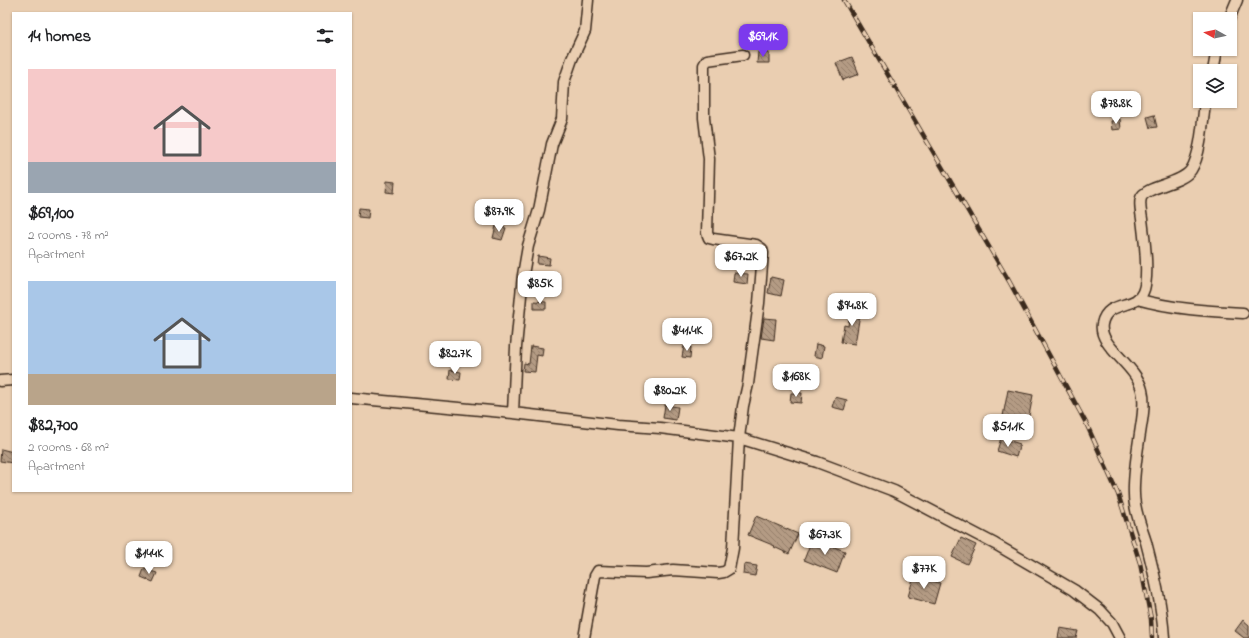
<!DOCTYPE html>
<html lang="en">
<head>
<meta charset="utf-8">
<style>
  :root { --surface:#fff; --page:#f6f6f6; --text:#202124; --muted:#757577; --accent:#7c3aed }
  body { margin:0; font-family:"Indie Flower",sans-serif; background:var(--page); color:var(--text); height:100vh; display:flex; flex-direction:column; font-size:15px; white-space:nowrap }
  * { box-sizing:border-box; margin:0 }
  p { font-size:13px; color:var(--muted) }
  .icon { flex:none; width:22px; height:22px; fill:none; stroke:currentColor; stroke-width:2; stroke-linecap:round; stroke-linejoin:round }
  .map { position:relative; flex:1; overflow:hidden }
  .drawer { position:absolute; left:12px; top:12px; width:340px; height:480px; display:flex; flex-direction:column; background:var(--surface); border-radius:0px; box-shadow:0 1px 3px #0004 }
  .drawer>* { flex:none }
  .needle { width:26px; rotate:278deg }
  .buttons { position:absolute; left:1193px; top:12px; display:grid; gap:8px }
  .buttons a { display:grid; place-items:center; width:44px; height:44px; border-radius:0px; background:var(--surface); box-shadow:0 1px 3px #0004; font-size:20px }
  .price { position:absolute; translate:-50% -34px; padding:0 9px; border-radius:8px; background:#fff; color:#222; font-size:13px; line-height:26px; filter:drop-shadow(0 1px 2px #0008) }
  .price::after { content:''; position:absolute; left:50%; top:24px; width:12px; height:9px; margin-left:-6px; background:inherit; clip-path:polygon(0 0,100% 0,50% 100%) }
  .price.current { background:var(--accent); color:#fff }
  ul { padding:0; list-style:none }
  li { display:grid; align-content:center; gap:8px; height:212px; padding:0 16px }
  li span { display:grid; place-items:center; height:124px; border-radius:0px; color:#555 }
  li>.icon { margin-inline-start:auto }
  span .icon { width:72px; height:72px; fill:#fffc; stroke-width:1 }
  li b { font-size:17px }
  h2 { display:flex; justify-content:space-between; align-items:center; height:48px; padding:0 16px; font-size:17px }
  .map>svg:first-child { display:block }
</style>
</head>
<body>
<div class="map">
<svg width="1249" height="638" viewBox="0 0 1249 638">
  <defs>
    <pattern id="building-back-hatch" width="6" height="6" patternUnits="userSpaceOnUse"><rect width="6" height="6" fill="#b49b84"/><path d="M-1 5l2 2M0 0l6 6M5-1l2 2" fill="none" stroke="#947f6b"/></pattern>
  </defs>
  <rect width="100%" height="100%" fill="#eaceb1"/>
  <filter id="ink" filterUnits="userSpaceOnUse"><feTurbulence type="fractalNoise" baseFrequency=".025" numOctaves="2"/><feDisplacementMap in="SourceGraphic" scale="8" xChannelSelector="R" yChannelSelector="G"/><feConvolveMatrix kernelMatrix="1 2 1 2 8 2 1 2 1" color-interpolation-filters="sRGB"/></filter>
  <g filter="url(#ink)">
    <path fill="url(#building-back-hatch)" stroke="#3b2a1e" d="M758,52l11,1v10h-12z
      M852,57l7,17 -16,6 -7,-17z
      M1154,115l3,12 -7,1 -3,-11z
      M1120,119l1,10 -9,1 -1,-9z
      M387,181l8,1 -1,11 -8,-1z
      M359,208l10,1 -1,9 -10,-1z
      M496,226l10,2 -4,12 -9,-2z
      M538,256l12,2 -1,7 -12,-1z
      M734,273l14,1 -1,10 -14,-2z
      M771,277l13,3 -3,16 -13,-3z
      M534,301l12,1v7h-12z
      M851,307l10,1 -6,36 -14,-2 3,-17 4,1z
      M764,318l12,1 -2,21 -13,-2z
      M816,344l8,2 -2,12 -8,-2z
      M531,346l12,2 -1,8 -5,-1 -2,17 -12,-1 1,-8 5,1z
      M684,346l7,1 -1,11 -8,-1z
      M450,370l11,2 -1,8 -11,-1z
      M1008,390l25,5 -5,26 -25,-5z
      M791,393h11l-1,10 -11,-1z
      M835,397l12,3 -3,10 -12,-3z
      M665,405l13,2 -2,13 -13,-2z
      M1001,438l19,6 -4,13 -19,-6z
      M1,449l12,3v11l-13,-2z
      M756,516l42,18 -9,20 -15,-7 1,-1 -27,-11z
      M961,538l15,7 -9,19 -15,-7z
      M812,539l33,12 -8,22 -33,-13z
      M744,564l13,2 -2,10 -12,-2z
      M144,569l13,4 -4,9 -12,-5z
      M914,575l26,8 -6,21 -26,-7z
      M1243,620l6,5v13h-5l-9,-7z
      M1060,628l18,3 -2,7h-18z"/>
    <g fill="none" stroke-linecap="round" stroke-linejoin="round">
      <g stroke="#3b2a1e" stroke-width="13">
        <path id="minor" d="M1229,19l8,-19
          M1213,71l4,-22
          M1137,299c35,10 70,12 106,14
          M0,381l13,-1
          M351,398l162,15 105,12 42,3 79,10 78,24 77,29 101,53 79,46 26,20 12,13 8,15
          M513,413l3,-66 7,-72 5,-29 11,-36 13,-66 10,-25 2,-37 8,-23 13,-28 3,-31
          M584,638l11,-62 3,-5 48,2 27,-3 45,3 6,-1 5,-3 4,-21 6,-110 4,-32 5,-22 3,-23 8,-58 4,-50 -1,-4 -6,-4 -43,-6 -4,-1 -2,-5 2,-74 -5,-41v-53l3,-5 36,-5
          M1164,638c-2,-33 -10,-65 -18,-96 -5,-16 -12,-32 -12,-48 -1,-21 4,-46 7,-67 2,-12 4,-25 1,-37 -6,-25 -44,-44 -40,-66 5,-25 34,-14 41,-32 7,-15 1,-56 -1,-73 -1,-7 -3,-15 -1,-21 4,-12 39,-13 50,-28 10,-15 12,-51 14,-69"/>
      </g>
      <use href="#minor" stroke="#eaceb1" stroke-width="10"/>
      <g stroke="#3b2a1e" stroke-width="4.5">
        <path id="rail" d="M844,0l165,281 77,142 32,71 22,69 11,56 1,19"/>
      </g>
      <use href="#rail" stroke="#eaceb1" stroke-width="3" stroke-dasharray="9" stroke-linecap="butt"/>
    </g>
  </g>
</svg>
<div class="buttons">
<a><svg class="needle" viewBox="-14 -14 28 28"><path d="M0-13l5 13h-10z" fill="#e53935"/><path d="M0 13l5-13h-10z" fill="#757577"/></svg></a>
<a><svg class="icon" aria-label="layers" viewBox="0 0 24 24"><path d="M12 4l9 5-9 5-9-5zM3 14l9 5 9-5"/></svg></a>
</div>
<b class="price current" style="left:763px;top:58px">$69.1K</b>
<b class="price" style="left:1116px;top:125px">$78.8K</b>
<b class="price" style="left:499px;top:233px">$87.9K</b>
<b class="price" style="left:741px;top:278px">$67.2K</b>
<b class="price" style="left:540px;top:305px">$85K</b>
<b class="price" style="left:852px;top:327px">$94.8K</b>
<b class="price" style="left:687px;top:352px">$41.4K</b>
<b class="price" style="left:455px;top:375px">$82.7K</b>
<b class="price" style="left:796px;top:398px">$168K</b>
<b class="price" style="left:670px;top:412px">$80.2K</b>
<b class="price" style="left:1008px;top:448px">$51.1K</b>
<b class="price" style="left:825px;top:556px">$67.3K</b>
<b class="price" style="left:149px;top:575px">$144K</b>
<b class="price" style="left:924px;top:590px">$77K</b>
<section class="drawer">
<h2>14 homes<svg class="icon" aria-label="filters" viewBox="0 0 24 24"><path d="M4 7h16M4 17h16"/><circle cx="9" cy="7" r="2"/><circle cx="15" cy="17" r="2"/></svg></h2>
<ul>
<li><span style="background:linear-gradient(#f6c9c9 75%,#9aa5b1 0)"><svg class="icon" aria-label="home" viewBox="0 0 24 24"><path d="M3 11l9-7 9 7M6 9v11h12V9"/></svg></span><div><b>$69,100</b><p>2 rooms · 78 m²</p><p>Apartment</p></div></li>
<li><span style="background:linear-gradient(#a9c7e8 75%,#b9a48a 0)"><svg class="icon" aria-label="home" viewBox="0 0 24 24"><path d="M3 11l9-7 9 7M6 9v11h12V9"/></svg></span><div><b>$82,700</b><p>2 rooms · 68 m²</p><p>Apartment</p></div></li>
</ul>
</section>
</div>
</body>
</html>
